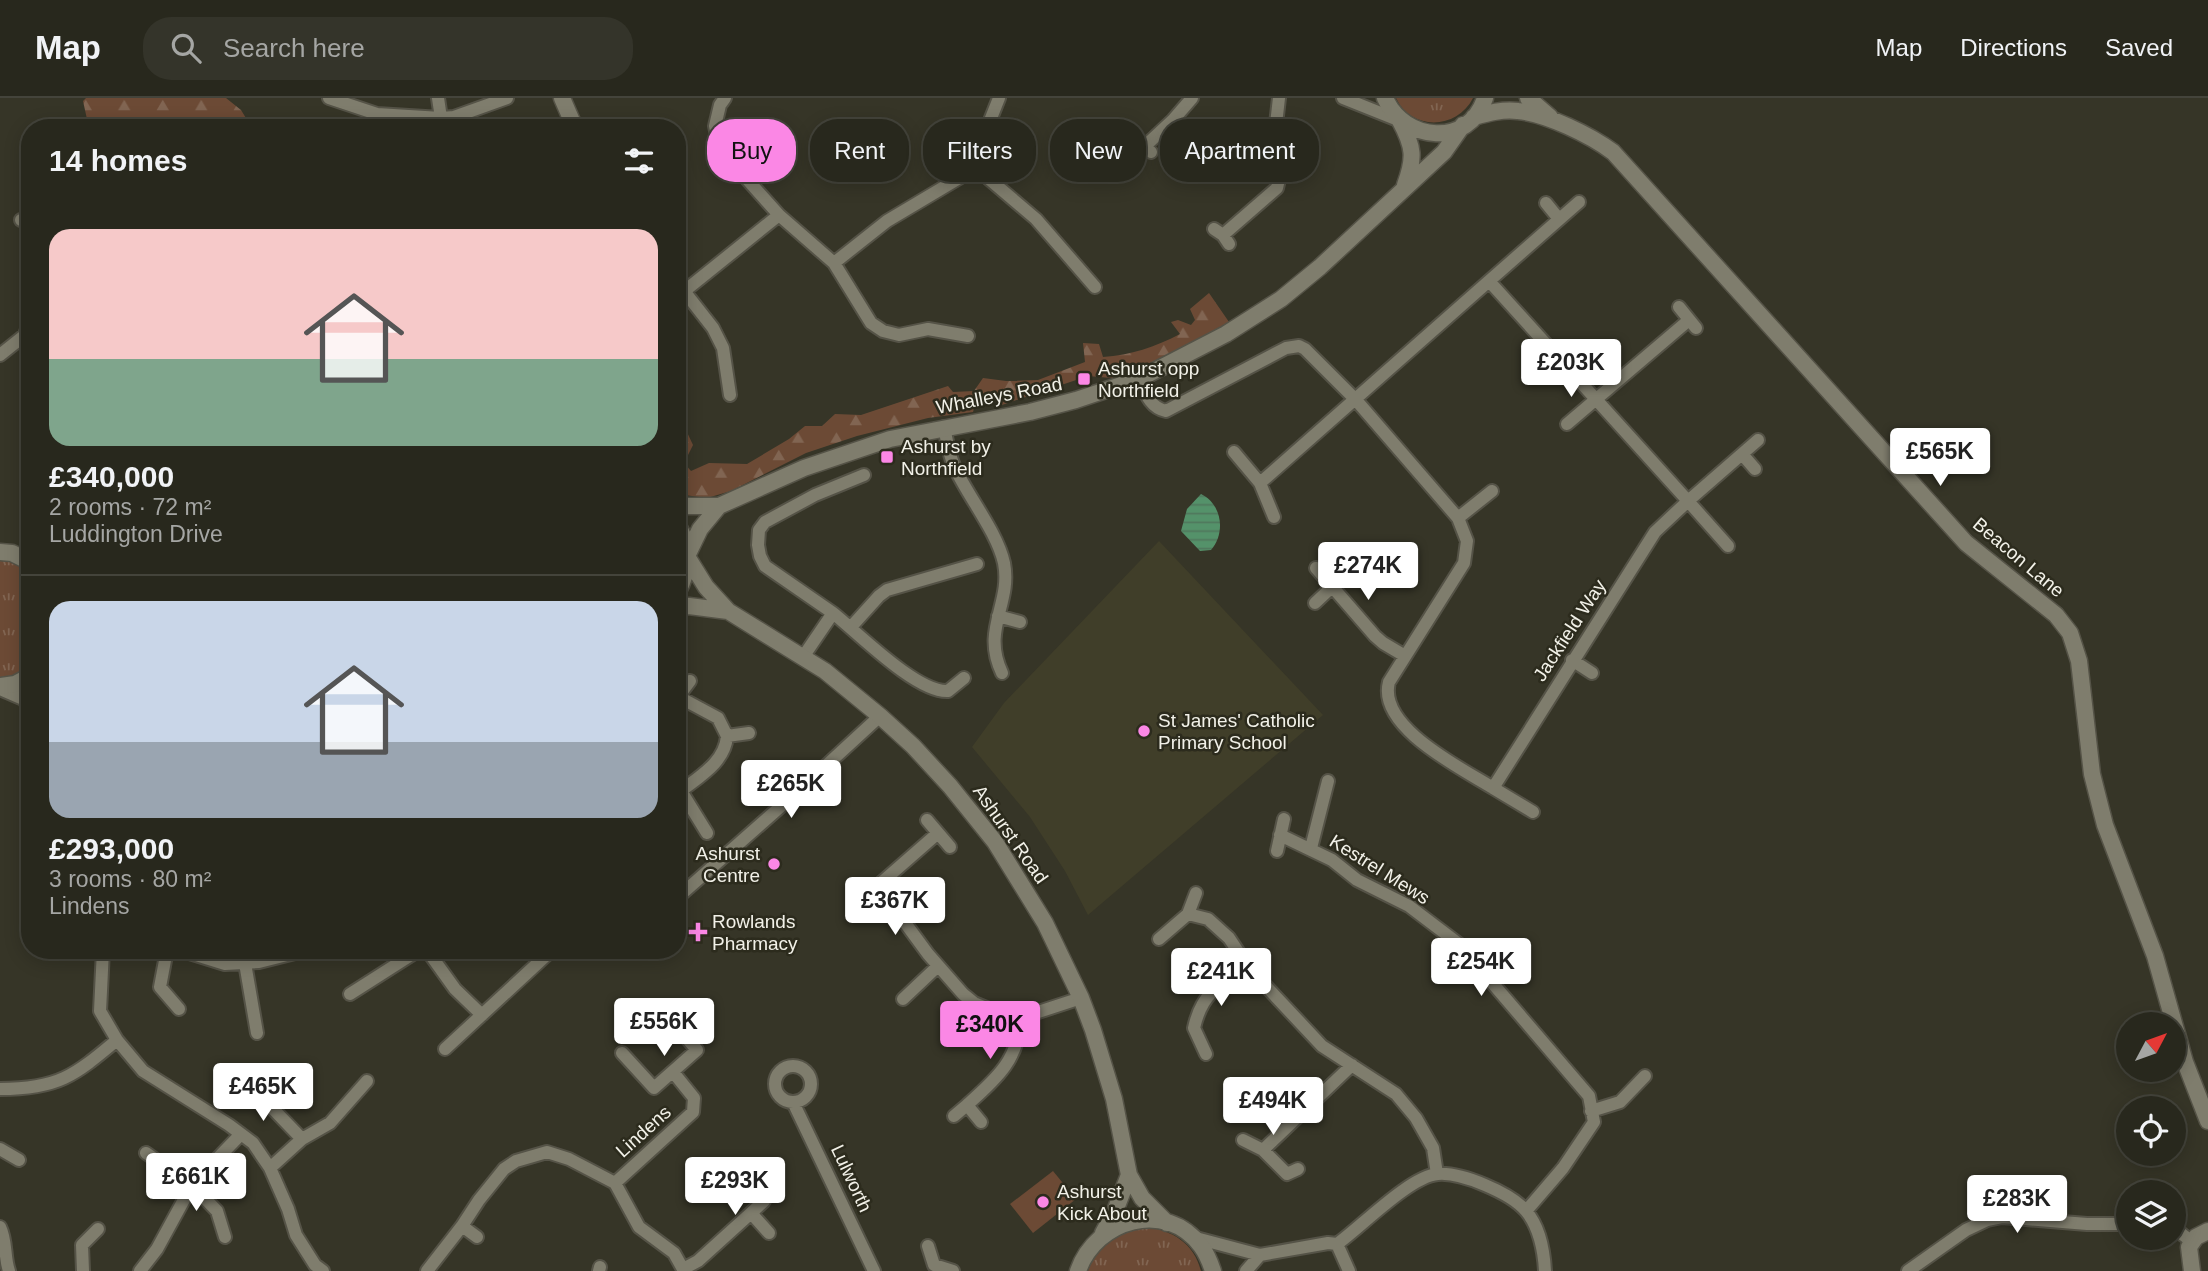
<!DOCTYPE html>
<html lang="en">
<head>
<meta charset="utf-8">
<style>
  :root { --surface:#28281d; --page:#34342a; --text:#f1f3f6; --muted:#a5a6a4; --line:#44443b; --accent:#fb87e5 }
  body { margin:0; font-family:Arial,sans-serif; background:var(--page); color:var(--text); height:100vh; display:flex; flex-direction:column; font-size:26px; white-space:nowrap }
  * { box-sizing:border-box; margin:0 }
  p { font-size:23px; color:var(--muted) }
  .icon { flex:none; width:38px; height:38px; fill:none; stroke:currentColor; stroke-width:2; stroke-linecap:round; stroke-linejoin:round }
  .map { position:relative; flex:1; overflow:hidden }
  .details { position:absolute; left:21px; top:21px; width:665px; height:840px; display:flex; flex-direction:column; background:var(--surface); border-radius:28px; box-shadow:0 4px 18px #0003,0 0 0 2px var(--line) }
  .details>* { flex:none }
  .banner { position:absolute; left:707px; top:21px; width:665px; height:63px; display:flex; gap:14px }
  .needle { width:46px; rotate:49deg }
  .buttons { position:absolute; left:2116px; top:914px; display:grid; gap:14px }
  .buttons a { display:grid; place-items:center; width:70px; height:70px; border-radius:50%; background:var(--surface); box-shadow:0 4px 18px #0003,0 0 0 2px var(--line); font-size:35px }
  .price { position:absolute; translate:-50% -60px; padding:0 16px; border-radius:7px; background:#fff; color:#222; font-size:23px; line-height:46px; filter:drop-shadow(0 2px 4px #0008) }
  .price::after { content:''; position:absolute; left:50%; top:42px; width:21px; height:16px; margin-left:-10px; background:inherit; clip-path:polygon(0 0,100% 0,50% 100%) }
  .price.on { background:var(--accent); color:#111 }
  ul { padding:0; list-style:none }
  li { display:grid; align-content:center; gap:14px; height:371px; padding:0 28px }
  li+li { border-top:2px solid var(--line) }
  li span { display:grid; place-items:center; height:217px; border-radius:21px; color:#555 }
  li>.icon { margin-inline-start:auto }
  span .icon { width:126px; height:126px; fill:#fffc; stroke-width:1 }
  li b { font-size:30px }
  h2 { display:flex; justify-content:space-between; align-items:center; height:84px; padding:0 28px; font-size:30px }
  .tag { padding:0 24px; border-radius:28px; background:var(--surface); box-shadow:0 4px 18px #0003,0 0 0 2px var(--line); font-size:24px; line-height:63px }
  .tag.on { background:var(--accent); color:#111 }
  header { display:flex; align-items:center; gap:42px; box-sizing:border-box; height:98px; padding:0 35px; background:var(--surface); border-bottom:2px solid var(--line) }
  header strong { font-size:33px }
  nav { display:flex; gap:38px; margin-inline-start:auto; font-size:24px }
  .search { width:490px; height:63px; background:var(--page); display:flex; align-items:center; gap:18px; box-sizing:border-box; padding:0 24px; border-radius:28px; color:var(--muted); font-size:26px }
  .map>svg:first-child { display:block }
</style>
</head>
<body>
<header>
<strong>Map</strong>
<div class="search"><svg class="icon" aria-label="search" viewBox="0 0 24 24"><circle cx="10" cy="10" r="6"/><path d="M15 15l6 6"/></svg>Search here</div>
<nav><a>Map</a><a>Directions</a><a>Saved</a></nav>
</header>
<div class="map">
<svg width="2208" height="1173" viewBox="0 0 2208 1173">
  <defs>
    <pattern id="grass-tufts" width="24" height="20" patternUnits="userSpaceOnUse" patternTransform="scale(1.75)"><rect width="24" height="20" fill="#6c4a35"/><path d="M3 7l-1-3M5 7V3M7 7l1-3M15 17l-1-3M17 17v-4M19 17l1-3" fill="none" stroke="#816552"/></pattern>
    <pattern id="forest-firs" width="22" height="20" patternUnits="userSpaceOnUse" patternTransform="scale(1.75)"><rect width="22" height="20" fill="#6c4a35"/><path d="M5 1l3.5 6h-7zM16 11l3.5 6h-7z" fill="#816552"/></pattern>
    <pattern id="water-rules" width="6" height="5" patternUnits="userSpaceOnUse" patternTransform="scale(1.75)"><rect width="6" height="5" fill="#54926a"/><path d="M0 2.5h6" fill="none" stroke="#50785d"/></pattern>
  </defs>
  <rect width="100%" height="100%" fill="#363527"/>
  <path fill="#403e29" d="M1159,443l164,174 -235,200 -23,-44 -35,-54 -58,-70 32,-44z"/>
  <path fill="url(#grass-tufts)" d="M1396,0h77c-16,32 -62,33 -77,0z
    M0,463l10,1 20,9v98l-19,9 -11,1z
    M1145,1129c27,3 49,16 56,44h-113c9,-26 29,-41 57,-44z"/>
  <path fill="url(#forest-firs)" d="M86,0h140l15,12 11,18h-163l-6,-27z
    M1209,195l20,29 -55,31 -42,18 -21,7 -23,-2 -89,30 -6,-8 -9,-3 -7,3 -4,14 -45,6 -71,18 -51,17 -75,38 -24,7 -30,-4v-83l16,34 -9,18 7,8 18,-8 38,1 42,-25 16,-13h17l13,-12 26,1 87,-29 5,6 21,-1 9,-13 23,3 32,-1 47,-18 -2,-19 16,1 4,13c28,-2 52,-10 77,-23l-9,-12 7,-2 13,5 4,-5 -5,-11z"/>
  <path fill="#6c4a35" d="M1053,1073l23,28 -43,34 -23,-29z"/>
  <path fill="url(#water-rules)" d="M1201,396c21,10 25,39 10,56l-11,1 -19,-20 6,-22z"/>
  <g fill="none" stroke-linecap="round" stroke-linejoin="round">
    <g stroke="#555347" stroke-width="16">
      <path id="minor" d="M329,0l48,16 64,4 13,-1 53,-19
        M438,0l3,20
        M725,0l-5,7 -5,21 5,23 59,66 55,48 37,60 12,8 16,4 29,-6 40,7
        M1343,0l55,22
        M1134,41l17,13
        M1144,49l29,-27 19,-22
        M976,70l4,-22 19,-48
        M1546,105l13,16
        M21,122h9
        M1214,131l9,6 6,9
        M1223,137l54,-47 4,-17 -5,-47 3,-26
        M834,165l53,-42 89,-53 60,51 59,68
        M1489,183l90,-79
        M684,193l29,37 10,20 7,47
        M677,199l102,-82
        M1679,209l17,21
        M0,257l25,-20 5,-14
        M1139,281c6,13 11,29 27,32l120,-63 13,-2 6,3 51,51 102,118 9,23 -3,22 -75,119c-12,45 72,86 104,106l162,-256 33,-31 -199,-220 -229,202
        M1567,326l122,-104
        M944,329c3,14 5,29 11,41 14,30 42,64 49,95 8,41 -23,66 -2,110
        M1234,354l26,31 14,34
        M1742,356l13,15
        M1458,420l34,-27
        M1728,448l-40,-45 70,-61
        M1316,470l59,68 8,7 22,13
        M1315,505l17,-16
        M833,515l-68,-47 -5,-10 -2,-11 1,-15 6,-8 50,-27 49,-20
        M998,518l22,6
        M851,529l28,-31 8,-6 90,-26
        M803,559l30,-44c25,20 84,80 115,78l16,-13
        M1572,562l20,13
        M0,591l23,10 7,8
        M677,598l41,22 9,18c-2,26 -27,40 -46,55
        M678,599l12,-16
        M727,638l22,-3
        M678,688l29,47
        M1493,690l40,24
        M927,722l23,27
        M1280,737l52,25 25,20 52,26 50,38 130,152 5,26 -31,46 -37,43
        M1311,750l17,-67
        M1277,753l7,-32
        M878,788l50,68 35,40 11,9 32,13 14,2 61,-20
        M866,798l72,-63
        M677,800l128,-113 75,-69
        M1188,816l20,5 21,19 20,30 73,78 74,48 20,24 17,30 4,26
        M1159,841l29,-25 8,-21
        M103,852l-3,61 17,29 26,31 86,54 24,18 17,25 18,41 8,26 19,30 8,6
        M167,852l-7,37 19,22
        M180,852l45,14 34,-2 48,-12
        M427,852l28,39 27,26
        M245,865l12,70
        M350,896l69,-44
        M903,901l35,-33
        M445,951l107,-99
        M622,955l32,35 43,-38 -29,-34
        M1206,956l-12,-26c8,-36 25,-43 55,-60
        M775 986a18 18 0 1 1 36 0a18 18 0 1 1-36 0Z
        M248,985l54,56
        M0,991c58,0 74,-13 117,-49
        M793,1004l81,169
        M967,1007c28,-25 53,-46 53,-87
        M1591,1013l29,-9 25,-26
        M954,1018l13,-11 14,17
        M1243,1042l20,10 24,24 11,-5
        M0,1051l19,11
        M1263,1052l89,-85
        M146,1055l46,32 25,26 8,26
        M270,1070l32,-29 28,-16 37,-42
        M615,1085l78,-71 1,-14 -21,-26
        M764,1103l-13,12 18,20
        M0,1129c7,14 4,30 9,44
        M2174,1130l17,13
        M477,1139l-15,-11 17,-26 25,-31 12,-8 31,-9 22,7 46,24 24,44 35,26 10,18
        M1192,1139l68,18 68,-12 9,1c24,-17 73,-68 101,-70 23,-2 73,19 88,37 13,15 18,40 19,60
        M1337,1146l12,27
        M928,1148l6,19 19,6
        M683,1171l15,-8 53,-48
        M83,1173l-1,-26 16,-16
        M140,1173l17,-22 35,-64 49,-51
        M427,1173l35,-45
        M599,1173l1,-4
        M1246,1173l14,-16
        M1908,1173l58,-41 21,-10 15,-3 85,7h41"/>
    </g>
    <g stroke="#555347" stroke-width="19">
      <path id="tertiary" d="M562,0l13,30
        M1385,0c19,44 84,50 100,0
        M1528,0l22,19
        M1474,19c14,-4 29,-8 44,-6 29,3 72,24 95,41l353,391 90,72 14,18 9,28 13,113 13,51 50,131 30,106 23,59
        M1400,23c14,26 15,37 5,64
        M677,408h42l85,-38 86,-29 140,-27 46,-12 63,-21 87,-45 55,-35 39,-32 124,-115 19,-27
        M677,426c14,23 13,46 0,69
        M0,454l12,1 18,9
        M688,456l12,-25 19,-23
        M688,460l18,29 22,24 97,60 55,45 33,30 37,40 45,56 50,81 36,75 12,32 21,69 15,76 13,23 25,25
        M677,509l12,-1 39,5
        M0,588l15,-2 15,-8
        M1103,1135l12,-22 14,-36
        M1078,1173c18,-52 88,-72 123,-25 6,8 9,16 12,25
        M2192,1173l-3,-24 7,-10 12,-6"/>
    </g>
    <use href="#minor" stroke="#7f7d6d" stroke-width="12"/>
    <use href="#tertiary" stroke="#7f7d6d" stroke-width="16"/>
  </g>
  <g fill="#fb87e5" stroke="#2c2b1d" stroke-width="2.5">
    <rect x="1077" y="274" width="14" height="14" rx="3.5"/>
    <rect x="880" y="352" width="14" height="14" rx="3.5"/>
    <circle cx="1144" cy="633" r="7"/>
    <circle cx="774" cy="766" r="7"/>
    <path d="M694.5 823.5h7v7h7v7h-7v7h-7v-7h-7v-7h7z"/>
    <circle cx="1043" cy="1104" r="7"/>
  </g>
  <g text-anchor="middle" stroke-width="5" stroke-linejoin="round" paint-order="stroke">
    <g font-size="19" fill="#f2f1e8" stroke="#2c2b1d" text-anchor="start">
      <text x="1098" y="277">Ashurst opp<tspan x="1098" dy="22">Northfield</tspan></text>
      <text x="901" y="355">Ashurst by<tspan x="901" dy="22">Northfield</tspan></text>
      <text x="1158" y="629">St James' Catholic<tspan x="1158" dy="22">Primary School</tspan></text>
      <text x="760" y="762" text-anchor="end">Ashurst<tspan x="760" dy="22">Centre</tspan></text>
      <text x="712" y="830">Rowlands<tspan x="712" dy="22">Pharmacy</tspan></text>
      <text x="1057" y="1100">Ashurst<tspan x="1057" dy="22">Kick About</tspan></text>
    </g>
    <g font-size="19" fill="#f2f1e8" stroke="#2c2b1d">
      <text transform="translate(999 297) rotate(-11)" y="7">Whalleys Road</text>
      <text transform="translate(2019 459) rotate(40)" y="7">Beacon Lane</text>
      <text transform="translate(1569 532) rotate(-57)" y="7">Jackfield Way</text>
      <text transform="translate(1011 736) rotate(55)" y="7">Ashurst Road</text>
      <text transform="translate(1380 771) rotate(32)" y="7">Kestrel Mews</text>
      <text transform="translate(643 1033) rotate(-42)" y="7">Lindens</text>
      <text transform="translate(852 1080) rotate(65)" y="7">Lulworth</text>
    </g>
  </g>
</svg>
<div class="buttons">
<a><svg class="needle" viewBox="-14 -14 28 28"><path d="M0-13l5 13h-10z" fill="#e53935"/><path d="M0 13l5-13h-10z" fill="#a5a6a4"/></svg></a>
<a><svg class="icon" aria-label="locate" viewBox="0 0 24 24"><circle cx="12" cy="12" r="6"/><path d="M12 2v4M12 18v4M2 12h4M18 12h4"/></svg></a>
<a><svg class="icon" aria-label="layers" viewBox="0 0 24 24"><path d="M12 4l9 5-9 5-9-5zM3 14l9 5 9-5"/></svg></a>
</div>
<b class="price" style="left:1571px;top:301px">£203K</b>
<b class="price" style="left:1940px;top:390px">£565K</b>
<b class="price" style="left:1368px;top:504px">£274K</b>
<b class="price" style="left:791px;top:722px">£265K</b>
<b class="price" style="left:895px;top:839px">£367K</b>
<b class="price" style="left:1481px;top:900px">£254K</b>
<b class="price" style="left:1221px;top:910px">£241K</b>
<b class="price" style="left:664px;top:960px">£556K</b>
<b class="price on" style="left:990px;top:963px">£340K</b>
<b class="price" style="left:263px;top:1025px">£465K</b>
<b class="price" style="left:1273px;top:1039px">£494K</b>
<b class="price" style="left:196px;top:1115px">£661K</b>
<b class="price" style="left:735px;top:1119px">£293K</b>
<b class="price" style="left:2017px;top:1137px">£283K</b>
<div class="banner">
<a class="tag on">Buy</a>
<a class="tag">Rent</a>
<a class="tag">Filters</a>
<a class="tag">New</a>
<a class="tag">Apartment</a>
</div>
<section class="details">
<h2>14 homes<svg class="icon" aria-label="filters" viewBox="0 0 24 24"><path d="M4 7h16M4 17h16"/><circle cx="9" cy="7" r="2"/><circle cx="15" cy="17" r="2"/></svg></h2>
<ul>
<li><span style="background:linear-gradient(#f6c9c9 60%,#7fa58c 0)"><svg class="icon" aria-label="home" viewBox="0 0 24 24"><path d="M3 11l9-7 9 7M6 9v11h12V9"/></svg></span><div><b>£340,000</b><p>2 rooms · 72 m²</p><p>Luddington Drive</p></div></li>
<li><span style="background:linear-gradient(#c9d6e8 65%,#9aa5b1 0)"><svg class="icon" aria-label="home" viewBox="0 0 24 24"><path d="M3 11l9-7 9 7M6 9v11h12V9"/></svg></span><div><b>£293,000</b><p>3 rooms · 80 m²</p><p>Lindens</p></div></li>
</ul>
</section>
</div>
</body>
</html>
